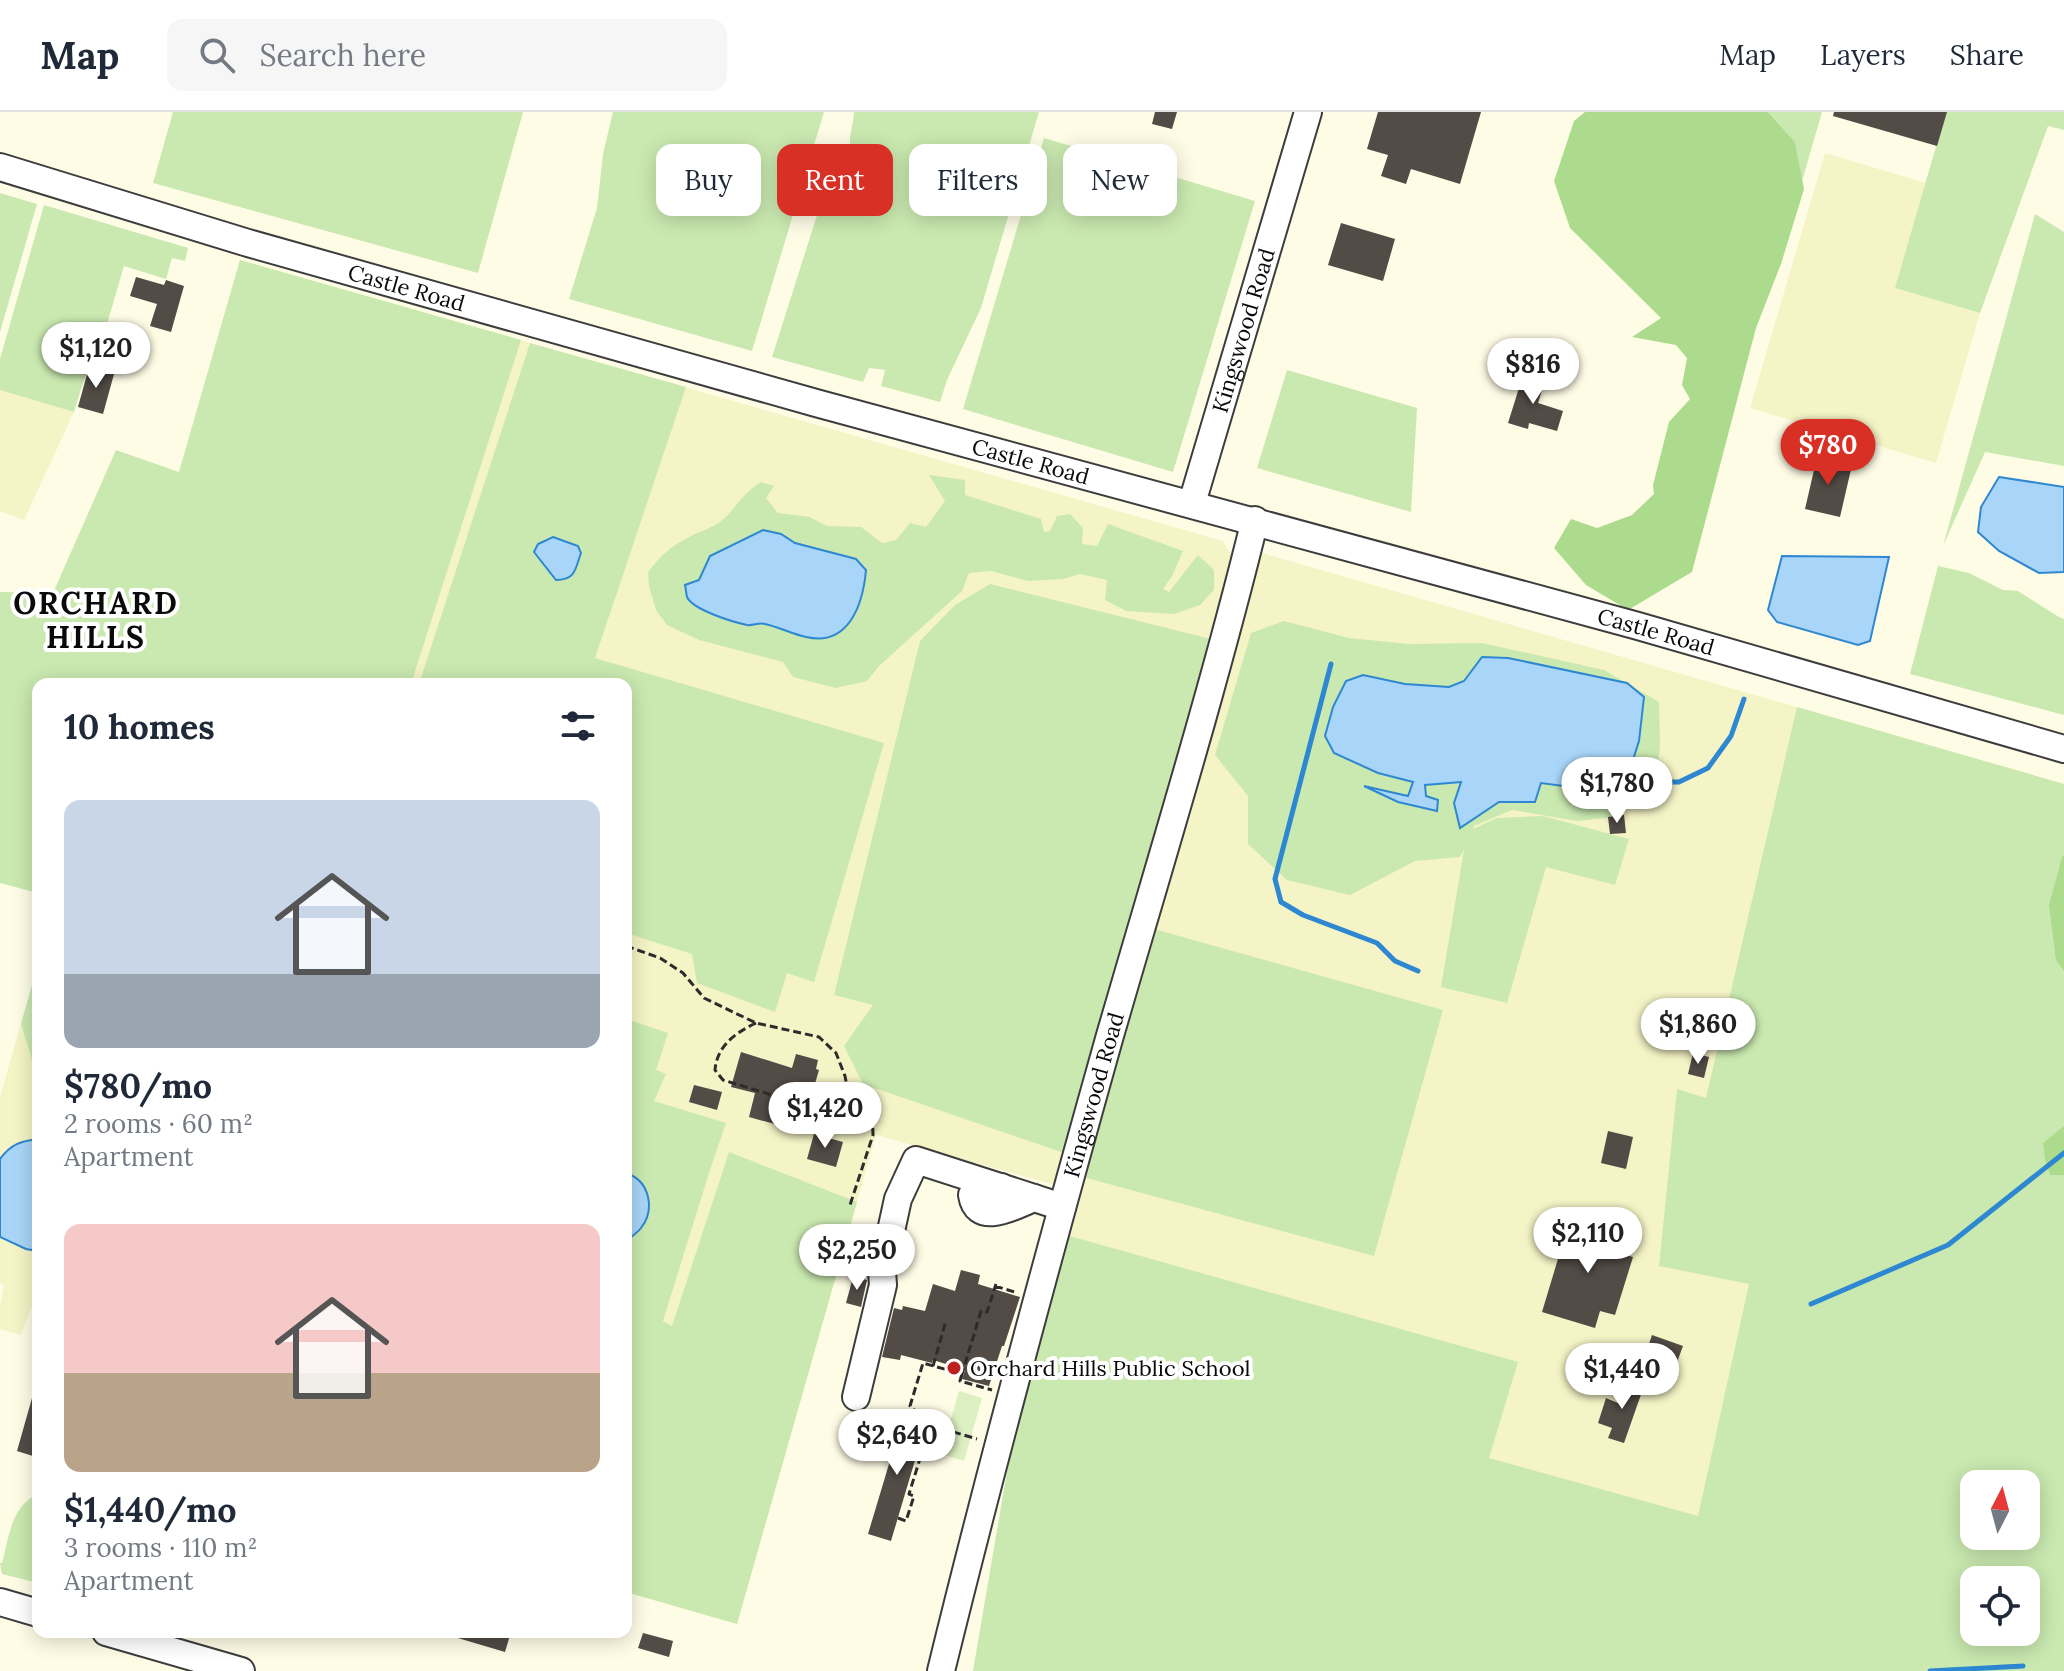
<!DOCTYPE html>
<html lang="en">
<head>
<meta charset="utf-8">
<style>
  :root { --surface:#fff; --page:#f6f6f7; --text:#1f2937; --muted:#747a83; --line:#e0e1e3; --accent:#d93025 }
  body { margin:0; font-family:Lora,serif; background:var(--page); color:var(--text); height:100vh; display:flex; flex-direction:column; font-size:30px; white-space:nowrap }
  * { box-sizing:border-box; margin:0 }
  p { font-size:26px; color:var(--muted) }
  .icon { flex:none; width:44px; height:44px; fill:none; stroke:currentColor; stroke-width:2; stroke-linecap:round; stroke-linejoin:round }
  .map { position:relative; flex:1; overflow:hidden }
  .drawer { position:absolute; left:32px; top:566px; width:600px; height:960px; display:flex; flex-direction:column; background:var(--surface); border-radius:16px; box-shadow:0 4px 20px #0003 }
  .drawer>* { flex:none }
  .guide { position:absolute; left:656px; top:32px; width:760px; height:72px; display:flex; gap:16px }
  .needle { width:52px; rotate:6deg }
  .tools { position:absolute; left:1960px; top:1358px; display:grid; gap:16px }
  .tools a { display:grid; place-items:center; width:80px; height:80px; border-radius:16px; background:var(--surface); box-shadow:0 4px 20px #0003; font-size:40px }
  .price { position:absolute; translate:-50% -68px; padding:0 18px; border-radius:28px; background:#fff; color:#222; font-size:26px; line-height:52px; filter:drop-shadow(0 2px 4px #0008) }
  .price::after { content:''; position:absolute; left:50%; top:48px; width:24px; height:18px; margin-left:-12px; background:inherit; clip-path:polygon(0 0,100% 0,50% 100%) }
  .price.selected { background:var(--accent); color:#fff }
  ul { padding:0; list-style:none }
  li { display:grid; align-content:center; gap:16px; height:424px; padding:0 32px }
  li span { display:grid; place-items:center; height:248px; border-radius:16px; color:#555 }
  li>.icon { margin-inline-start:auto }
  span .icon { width:144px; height:144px; fill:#fffc; stroke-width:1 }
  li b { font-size:34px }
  h2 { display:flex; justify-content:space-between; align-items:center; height:96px; padding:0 32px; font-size:34px }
  .pill { padding:0 28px; border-radius:16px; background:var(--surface); box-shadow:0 4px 20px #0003; font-size:28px; line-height:72px }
  .pill.selected { background:var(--accent); color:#fff }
  header { display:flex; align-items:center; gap:48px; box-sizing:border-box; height:112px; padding:0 40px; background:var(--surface); border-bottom:2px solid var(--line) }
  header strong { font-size:38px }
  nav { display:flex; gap:44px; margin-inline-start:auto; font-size:28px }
  .search { width:560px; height:72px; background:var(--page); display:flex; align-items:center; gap:20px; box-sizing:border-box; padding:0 28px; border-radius:16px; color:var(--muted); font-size:30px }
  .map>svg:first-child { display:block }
</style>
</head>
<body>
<header>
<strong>Map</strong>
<div class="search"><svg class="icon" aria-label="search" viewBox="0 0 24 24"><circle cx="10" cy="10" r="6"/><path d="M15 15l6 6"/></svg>Search here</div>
<nav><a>Map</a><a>Layers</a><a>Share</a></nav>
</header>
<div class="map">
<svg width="2064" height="1559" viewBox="0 0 2064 1559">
  <rect width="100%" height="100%" fill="#fffce6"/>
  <path fill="#f5f4c6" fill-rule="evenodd" d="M1825,41l101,30 -31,105 85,25 -44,150 -186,-55z
    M240,148l983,281 10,19 -178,625 -179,-50 -139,489 -111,-32v-908h-508z
    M0,278l74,22 -50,108 -24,-9z
    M1262,441l802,231v743l-37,144h-1054l48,-276zM1974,1372h52v52h-52zM1974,1468h52v52h-52z
    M38,852v325l-17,46 -21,-6v-22l4,-22 -4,-2v-186z"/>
  <path fill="#cae9b0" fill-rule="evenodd" d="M173,0h350l-45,161 -325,-90z
    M613,0h211l-72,239 -183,-52 28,-91 6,-54z
    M854,0h185l-58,196 -34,72 -7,22 -59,-16 4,-16 -16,-2 -6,14 -91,-25 61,-192c2,17 0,25 18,30 17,-19 1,-31 -1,-50 -1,-11 4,-23 4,-33z
    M1768,0h54l-20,69 -7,-39z
    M1946,0h118v18l-16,-4 -68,187 -85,-25z
    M1044,26l211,63 -82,271 -210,-63z
    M0,81l37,11 -37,128z
    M44,93l144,43 -3,13 -13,-3 -6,21 -42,-13 -22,75 -6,-1 -22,72 -74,-22v-31z
    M2035,102l29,18v234l-79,-14 -42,94z
    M240,148l281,80 -110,344h-373v209l-38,-10v-291l53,1 63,-143 63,22z
    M530,231l156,44 -91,271 289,85 -70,239 -27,-9 -12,39 -78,-29 -5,-29 -66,-21v-249h-207z
    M1287,258l130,38 -6,104 -154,-44z
    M929,363l36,5v15l76,24 3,13 6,-1 7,-15 13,-2 13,14 -1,16 15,2 11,-22 75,27 -11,25 -9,13 6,3 29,-37 16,15v20l-14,15 -26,9 -48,-3 -21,-11 2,-20 -27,-6 -17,5 -35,2 -37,-10 -22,2 -7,18 -83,75 -12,15 -31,7 -43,-11 -10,-15 -84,-22 -32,-15 -11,-15 -7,-24 -1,-14c14,-18 22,-25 43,-36 9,-5 21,-8 29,-14 16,-13 22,-29 41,-40l13,4 -8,12 12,15 32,4 17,9 34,1 21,16 14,-3 14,-17 16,4 19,-26z
    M1938,454l31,7 34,17 15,1 41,26 5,2v96l-154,-41z
    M990,472l221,55 -147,514 -201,-69 -19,-38 29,-41 -39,-10 86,-354 35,-36z
    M1284,509l65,17 60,6 73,-1 122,27 55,32 1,43 -4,48 -41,24 -38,4 -65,-11 -38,16 -1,3 24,-11 46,-2 86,23 -14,46 -69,-18 -39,136 -66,-16 23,-137 -4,7 -45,4 -65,34 -63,-15 -39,-36v-48l-33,-41 36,-122z
    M1797,595l267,77v887h-1091l47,-276 46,-160 452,127 -29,96 209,58 51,-232 -90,-18 18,-177 29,9zM1974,1372h52v52h-52zM1974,1468h52v52h-52z
    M1154,817l289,81 -69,246 -291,-79z
    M38,852v115l-17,-55z
    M626,907l42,14 -12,37 10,4 -12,27 72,22 -17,50 -46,148 9,5 57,-174 128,50 -120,422 -111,-32z
    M38,1381v90l-36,-9 -2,-11h2c8,-29 8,-54 36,-70z"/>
  <path fill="#acdb8e" d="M1585,0h183l27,30 9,47 -23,75 -25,64 -64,244 -64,38 -42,-25 -32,-37 17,-29 26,9 35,-13 22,-21 -1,-9 16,-63 21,-23 -8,-14 5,-27 -11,-13 -44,-8 29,-19 -91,-90 -16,-47 20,-60z
    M2064,743v116l-8,-11 -7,-55 13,-48z
    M2064,1014v49h-14l-5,-16 -2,-16z"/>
  <path fill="#ddf0c2" d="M959,1279l23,7 -18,63 -23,-7z"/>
  <path fill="#a9d6f8" stroke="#2e87d1" stroke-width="2" d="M1999,365l65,10v85l-25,1 -40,-22 -21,-19 3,-25z
    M763,418l18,4 14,9 61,16 10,11c-3,34 -17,77 -60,67 -14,-3 -27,-10 -41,-13 -6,-2 -12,2 -18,1 -14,-3 -54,-15 -60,-28 -1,-4 -1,-8 -2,-12l14,-5 11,-24z
    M553,425l25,9 3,7c-6,16 -5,27 -25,27l-22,-28 4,-8z
    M1782,444l107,1 -19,84 -12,4 -81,-23 -9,-12z
    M1482,545l26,1 119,25 17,14 -5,44 -13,41 -17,10 -68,-9 -6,19h-36l-39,26 -6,-25 7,-21 -36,3 1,11 12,4 -1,11 -39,-9 -34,-16 44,10 5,-14 -35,-9 -44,-20 -9,-17 8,-29 13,-26 17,-6 42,9 44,3 15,-6z
    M38,1027v112l-12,-2 -26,-12v-78c11,-15 21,-18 38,-20z
    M629,1062c21,9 26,36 12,54 -4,5 -10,9 -15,13v-65z"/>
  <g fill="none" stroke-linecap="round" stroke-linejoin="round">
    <path stroke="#2e87d1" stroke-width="5" d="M1331,552l-56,215 6,23 22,13 74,28 18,18 23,10
      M1626,670h53l29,-14 23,-32 13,-37
      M1811,1192l137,-59 116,-92
      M1930,1559l93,-5"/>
  </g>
  <path fill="#524b46" d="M1155,0h22l-5,17 -20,-5z
    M1378,0h103l-21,72 -49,-15 -5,15 -25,-8 7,-21 -21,-6z
    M1834,0h113l-10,34 -104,-30z
    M1341,111l54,16 -12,42 -55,-16z
    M136,165l28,8 2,-5 18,6 -13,46 -21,-6 7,-22 -27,-8z
    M89,255l25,7 -11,40 -25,-7z
    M1524,260l22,6 -8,25 25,8 -6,20 -28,-8 -1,6 -20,-6z
    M1817,345l35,8 -12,52 -35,-8z
    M1624,703l2,18 -16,1 -2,-17z
    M741,940l51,16 4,-14 22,6 -2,9 3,1 -5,17 -3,-1 -2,8 -10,-3 -10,37 -40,-11 6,-24 -24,-6z
    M1693,941l16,4 -5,21 -16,-4z
    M694,973l28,7 -5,18 -28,-8z
    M1608,1019l25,6 -7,32 -25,-6z
    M814,1022l29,8 -7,25 -29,-8z
    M1570,1107l55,16 -6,18 14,4 -18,58 -15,-4 -5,17 -53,-16z
    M961,1158l19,5 -2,9 42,13 -16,49h-2l-13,40 -27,-7 3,-9 -32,-10 -1,3 -31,-8 -1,5 -18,-3 12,-49 8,2 1,-4 22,5 8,-27 22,7z
    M853,1165l14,3 -6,27 -15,-4z
    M1652,1223l31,11 -10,27 -30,-11z
    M1629,1265l16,6 -21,60 -16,-5 4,-10 -14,-5 8,-25 14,6z
    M34,1279l4,1v56l-2,9 -19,-6z
    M904,1302l23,6 -36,121 -23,-7z
    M452,1520h59l-6,20 -54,-16z
    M643,1521l30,8 -4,16 -31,-9z"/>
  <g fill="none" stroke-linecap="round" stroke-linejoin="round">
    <g stroke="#3d3d3d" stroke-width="30">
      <g id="minor">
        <path id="s1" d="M0,55l248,76 568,160 822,223 426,123"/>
        <path id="s2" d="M1192,391l116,-391"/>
        <path d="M1001,1075c-13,-1 -20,-2 -29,8 5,33 44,10 62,3"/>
        <path d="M856,1285l27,-112 -1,-13 16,-73 18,-39 146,47"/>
        <path d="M0,1490l38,11"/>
        <path d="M106,1520l135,39"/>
        <path id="s3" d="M941,1559c52,-212 109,-422 168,-632 50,-173 103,-344 146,-519"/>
      </g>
    </g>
    <path stroke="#2c2c2c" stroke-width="3" stroke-dasharray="8 4" stroke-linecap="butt" d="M626,834l34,12 23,15 21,25 52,25 63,14 17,16 9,23 4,21 23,7 1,31 -23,70
      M756,911c-21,10 -39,23 -41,47l8,10 82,25 43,7 1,-15
      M995,1174l23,7
      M933,1254l13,-45
      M962,1262l-2,7 32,9
      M930,1313l47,14
      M898,1406l8,3 8,-25 -5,-2 23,-74 -12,-4 -10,-10 13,-43 39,11 19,-63 6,1 9,-28"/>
    <use href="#minor" stroke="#fff" stroke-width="26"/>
  </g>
  <circle fill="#bd201e" stroke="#fff" stroke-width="3" cx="954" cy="1256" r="8"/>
  <g text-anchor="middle" stroke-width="8" stroke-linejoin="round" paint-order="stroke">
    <g font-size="22" fill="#0a0a0a" stroke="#fff">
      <text dy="8" stroke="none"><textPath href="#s1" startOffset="424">Castle Road</textPath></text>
      <text dy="8" stroke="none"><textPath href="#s2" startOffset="180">Kingswood Road</textPath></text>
      <text dy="8" stroke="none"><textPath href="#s1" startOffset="1072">Castle Road</textPath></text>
      <text dy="8" stroke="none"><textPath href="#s1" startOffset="1720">Castle Road</textPath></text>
      <text dy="8" stroke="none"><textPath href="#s3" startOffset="596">Kingswood Road</textPath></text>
    </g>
    <g font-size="22" fill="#0a0a0a" stroke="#fff" text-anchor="start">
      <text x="970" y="1264">Orchard Hills Public School</text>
    </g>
    <g font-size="30" font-weight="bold" letter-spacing="2" fill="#0a0a0a" stroke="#fff">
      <text x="96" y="502">ORCHARD<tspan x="96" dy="34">HILLS</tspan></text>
    </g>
  </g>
</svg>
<div class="tools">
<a><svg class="needle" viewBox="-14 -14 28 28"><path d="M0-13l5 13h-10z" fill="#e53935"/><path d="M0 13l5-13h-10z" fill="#747a83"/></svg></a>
<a><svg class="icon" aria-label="locate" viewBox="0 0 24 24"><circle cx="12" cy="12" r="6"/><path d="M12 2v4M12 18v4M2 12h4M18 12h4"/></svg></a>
</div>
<b class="price" style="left:96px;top:278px">$1,120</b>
<b class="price" style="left:1533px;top:294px">$816</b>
<b class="price selected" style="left:1828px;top:375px">$780</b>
<b class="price" style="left:1617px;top:713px">$1,780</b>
<b class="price" style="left:1698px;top:954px">$1,860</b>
<b class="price" style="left:825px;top:1038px">$1,420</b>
<b class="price" style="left:1588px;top:1163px">$2,110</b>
<b class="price" style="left:857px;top:1180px">$2,250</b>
<b class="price" style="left:1622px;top:1299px">$1,440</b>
<b class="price" style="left:897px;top:1365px">$2,640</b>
<div class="guide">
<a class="pill">Buy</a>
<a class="pill selected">Rent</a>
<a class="pill">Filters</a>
<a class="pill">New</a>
</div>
<section class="drawer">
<h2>10 homes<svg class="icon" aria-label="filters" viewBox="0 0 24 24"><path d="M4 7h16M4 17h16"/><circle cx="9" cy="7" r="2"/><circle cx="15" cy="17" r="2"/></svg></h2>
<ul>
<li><span style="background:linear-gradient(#c9d6e8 70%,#9aa5b1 0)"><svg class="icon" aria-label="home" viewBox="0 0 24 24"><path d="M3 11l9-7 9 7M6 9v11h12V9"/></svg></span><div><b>$780/mo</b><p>2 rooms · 60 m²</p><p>Apartment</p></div></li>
<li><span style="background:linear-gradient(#f6c9c9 60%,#b9a48a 0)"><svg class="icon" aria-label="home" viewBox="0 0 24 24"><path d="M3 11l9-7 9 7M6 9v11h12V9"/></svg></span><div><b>$1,440/mo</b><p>3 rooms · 110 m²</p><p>Apartment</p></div></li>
</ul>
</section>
</div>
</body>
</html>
